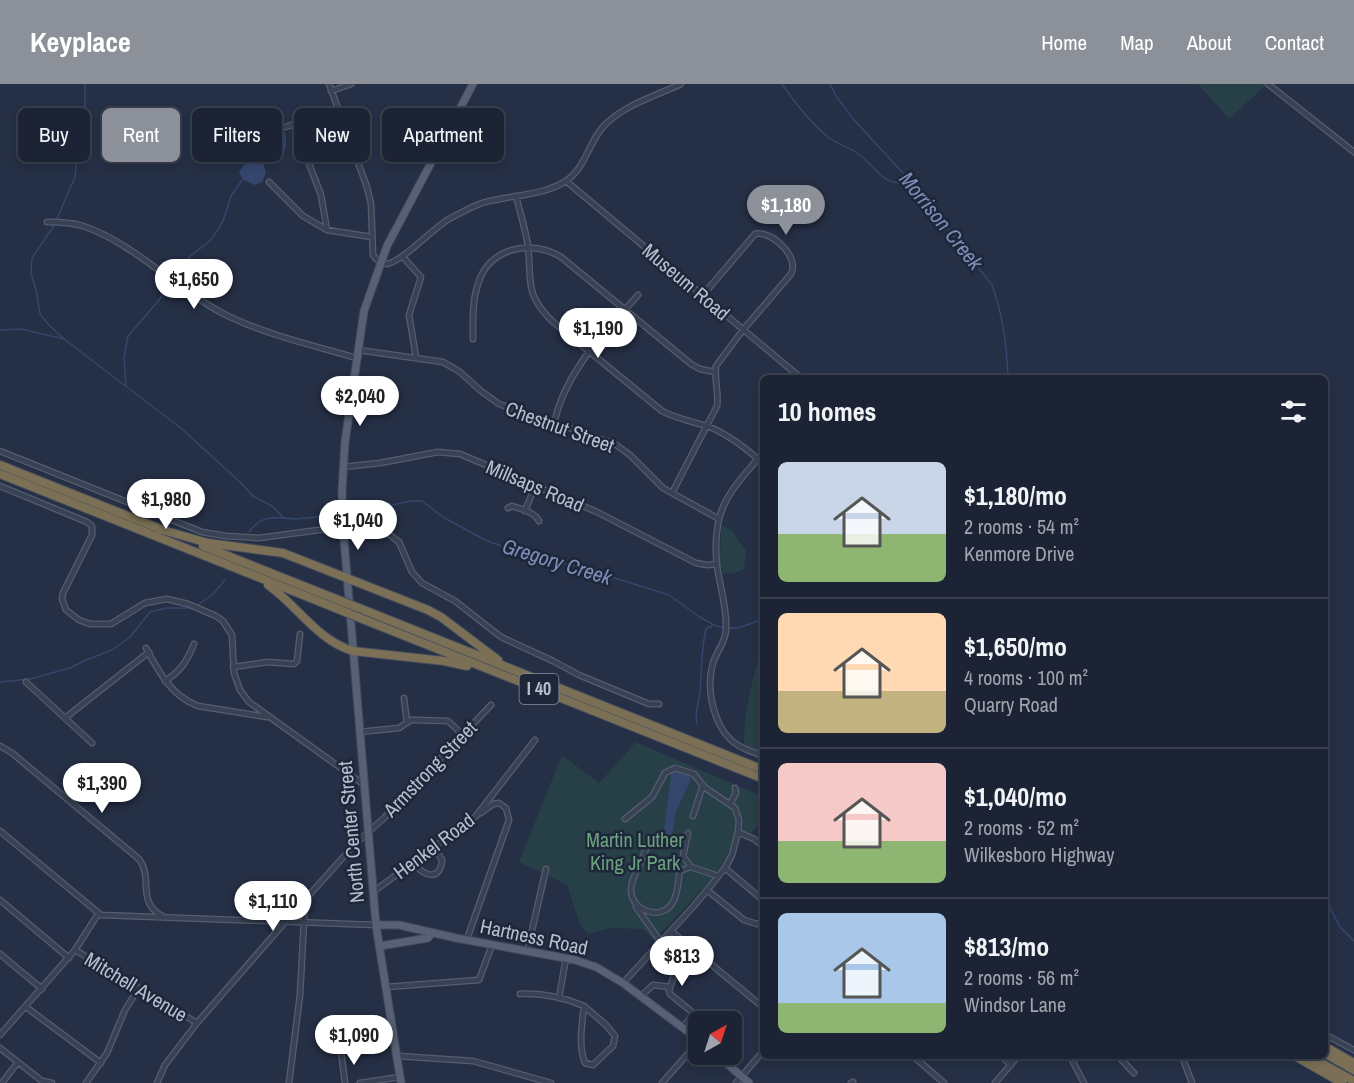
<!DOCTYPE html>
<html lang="en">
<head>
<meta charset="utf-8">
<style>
  :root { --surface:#1c2334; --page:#292f40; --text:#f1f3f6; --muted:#a0a4ac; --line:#3a404f; --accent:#8c9099 }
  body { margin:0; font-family:"Archivo Narrow",sans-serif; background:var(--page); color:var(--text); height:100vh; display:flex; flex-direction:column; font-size:22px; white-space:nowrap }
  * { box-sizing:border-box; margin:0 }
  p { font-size:20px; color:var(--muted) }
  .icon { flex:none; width:33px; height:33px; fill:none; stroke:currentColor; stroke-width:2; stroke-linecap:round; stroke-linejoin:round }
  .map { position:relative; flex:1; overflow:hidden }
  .panel { position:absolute; left:760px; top:291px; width:568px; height:684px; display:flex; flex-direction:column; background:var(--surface); border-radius:9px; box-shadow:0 3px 9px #0003,0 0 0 2px var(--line) }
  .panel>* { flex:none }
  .hud { position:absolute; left:18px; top:24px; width:570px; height:54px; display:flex; gap:12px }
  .needle { width:39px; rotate:39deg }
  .fabs { position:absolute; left:688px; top:927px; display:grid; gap:12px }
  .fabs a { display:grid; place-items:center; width:54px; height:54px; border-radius:9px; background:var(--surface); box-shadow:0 3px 9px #0003,0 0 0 2px var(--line); font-size:30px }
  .price { position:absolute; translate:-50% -51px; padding:0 14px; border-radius:21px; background:#fff; color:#222; font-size:20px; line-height:39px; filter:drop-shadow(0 2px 3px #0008) }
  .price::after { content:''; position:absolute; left:50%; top:36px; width:18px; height:14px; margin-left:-9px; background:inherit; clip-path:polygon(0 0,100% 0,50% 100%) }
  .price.on { background:var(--accent); color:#fff }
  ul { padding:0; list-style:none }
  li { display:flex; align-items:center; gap:18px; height:150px; padding:0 18px }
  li+li { border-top:2px solid var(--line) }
  li span { display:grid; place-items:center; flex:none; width:168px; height:120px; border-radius:9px; color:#555 }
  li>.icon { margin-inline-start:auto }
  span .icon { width:72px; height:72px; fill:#fffc; stroke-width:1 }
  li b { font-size:26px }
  h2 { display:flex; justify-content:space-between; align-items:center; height:72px; padding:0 18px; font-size:26px }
  .tag { padding:0 21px; border-radius:9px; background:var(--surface); box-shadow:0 3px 9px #0003,0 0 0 2px var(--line); font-size:21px; line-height:54px }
  .tag.on { background:var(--accent); color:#fff }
  header { display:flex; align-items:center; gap:36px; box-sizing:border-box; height:84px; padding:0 30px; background:var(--accent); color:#fff }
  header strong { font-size:28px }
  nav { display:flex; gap:33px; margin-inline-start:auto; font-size:21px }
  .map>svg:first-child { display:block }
</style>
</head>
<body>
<header>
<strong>Keyplace</strong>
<nav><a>Home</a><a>Map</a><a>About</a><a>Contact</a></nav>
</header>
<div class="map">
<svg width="1354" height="999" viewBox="0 0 1354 999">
  <rect width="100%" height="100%" fill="#252f45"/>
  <path fill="#273f46" d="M1198,0h69l-38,35z
    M721,441l11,5 14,21 -2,18 -9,4 -12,1 -3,-11z
    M763,562v110l-19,-8c-1,-35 8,-66 17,-100z
    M636,658l127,55v22l-16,19 -11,-5 -10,28 -37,43 -35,36 -12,-11 -31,-1 -23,6 -8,-9 -13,-40 -48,-23 43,-107 37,28z"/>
  <path fill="#35466c" d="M282,46l3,3c2,11 1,23 -9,29 -7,-10 -5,-26 6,-32z
    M259,71l3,3 4,15 -4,9 -7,3 -12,-5 -4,-8 7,-10z
    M676,686l11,3 4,5 -1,3 -14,31 -5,27 -8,-1 8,-63z"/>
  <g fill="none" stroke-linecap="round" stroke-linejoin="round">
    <path stroke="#35466c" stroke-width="1.5" d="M782,0c13,19 28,38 46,53 9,7 20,10 29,16 25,18 18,29 55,32
      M830,0l6,12 18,24 60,65 78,100c11,30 15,61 16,93
      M262,79l10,-9
      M57,135l18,-42 4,-37 6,-18v-38
      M55,140l-23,34 -1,16 5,15 4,25 9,11 15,14
      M174,195l16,-23 20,-15 7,-10 6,-10 8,-25 12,-17
      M0,246l21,-1 43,10 118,90 59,54 12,13 19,10 12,12 11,1 43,-4
      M126,301l-2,-27 4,-22 31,-36 12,-17
      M350,430l61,-13h11l21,16 42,23 27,10 77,20 80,25 29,21 16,9 10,3
      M249,448c10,-14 19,-15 35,-14
      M197,522l17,-13 11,-13
      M729,544h9l26,-9
      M0,598l30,-3 40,-11 16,-8 26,-10 18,-13 20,-25 16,-4h27
      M697,640c-3,-11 2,-21 3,-33 2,-21 1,-41 6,-62l6,-3
      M1326,816l14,27 14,14"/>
    <g stroke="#555d6f" stroke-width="7">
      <path id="minor" d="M329,0l38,103 4,17 2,51 3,4 11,5c16,-3 45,-35 62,-45 11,-6 22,-12 33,-16 27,-8 61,-7 84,-22 19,-13 22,-36 36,-53 19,-22 53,-32 79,-44
        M1268,0l86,68
        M331,7l20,-7
        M265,50l29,-10 27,71 6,35
        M566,97l235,197
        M269,98l34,34 24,14 45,7
        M516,112c4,17 10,34 12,51 4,35 -4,46 24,74l110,90c15,8 29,10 45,15 19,7 36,20 51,33
        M47,138c12,0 24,0 36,4 49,16 92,62 139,87 41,21 90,32 134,45
        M402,172l19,21 -12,38 7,42
        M473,255c0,-17 -1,-38 5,-55 11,-37 54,-45 83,-27l130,107 9,5 15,3
        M358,266l85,12 17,10 21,19 18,13 116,40 15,11 33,33 56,31
        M554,339c12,-53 49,-88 84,-128
        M0,367l202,81 24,4 33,2 97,-13 25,3 18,14 13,30 10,11 33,18 46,36 52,24 26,14 70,29h10
        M764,368c-35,40 -53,57 -47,114 3,21 10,41 9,63 0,13 -9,21 -13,34 -7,23 -1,59 18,77 9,8 21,12 33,16
        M343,383l37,-4 58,-11 22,2 137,58 99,51 11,2 10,-1
        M0,402l87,36 5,4v9l-29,58 -1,6 4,11 13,10 11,4h21l34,-21 22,-4 21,5 28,12 7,5 9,14 2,38 6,17 9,12 114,82
        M672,409l45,-87c2,-14 -3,-27 -1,-40l27,-36 48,-56c9,-18 -20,-44 -36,-40l-53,62
        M508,424l4,-2c9,3 23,6 27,15
        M525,427l10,-25
        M146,564c13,24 25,48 52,58l69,11
        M233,583l35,-5 26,2 3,-3 3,-27
        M165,597c16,-10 22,-20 29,-37
        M26,598l66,61
        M404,614l3,25
        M65,634l84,-66
        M359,648l40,-4 12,-8h5l32,1 15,14
        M0,662l12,7 127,106c15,20 -4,44 25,58
        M730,720l6,-11 -1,-5
        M693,732l10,-31
        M0,747l101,84 275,10
        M738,748l16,7 10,8
        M688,749l-5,23 8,11
        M647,761c-3,15 -15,29 -16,44 -1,22 31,33 42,13 5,-8 5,-22 7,-31l11,-4
        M413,779c10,12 27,20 29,-3l-8,-13
        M691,783l27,9
        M725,784l39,33
        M707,806l37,30 13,4 7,-3
        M373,808l103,-76 59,-76
        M0,816l69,58
        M636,823l25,35
        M671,847l93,77
        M467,855l42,-119 -3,-12 -7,-5 -6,1 -12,9
        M656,863l12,8 8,14 -7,22 1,3 22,18v4l-9,11
        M75,866l122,73
        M527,868l19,-83
        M0,870l42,35
        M623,899l70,-76 32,-39 7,-13 6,-23 1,-12 -4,-12 -31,-21 -10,-13 -19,-6 -10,5 -13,24 -27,22
        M386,903l93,-7 13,-35
        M520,910c21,-1 45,4 64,12
        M641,912l12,-11 17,2
        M559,914l7,-40
        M584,922l22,19 9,11 -2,10 -20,19 -8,-2c-7,-18 -3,-38 -1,-57z
        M26,923l75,56
        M0,951l75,-85 23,-36
        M1326,951l28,15
        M0,964l42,33 10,2
        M341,968l4,31
        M397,972l76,5 78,22
        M913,972l31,27
        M1001,972l10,9
        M1070,972l14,27
        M1118,972l16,17
        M1182,972l10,27
        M2,999l16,-21
        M86,999l21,-30 18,-43 13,-21
        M157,999l8,-18 32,-42 89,-102 68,-76 30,-27 107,-113
        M289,999l11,-88 5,-93
        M360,999l40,-6
        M662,999l37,-42
        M736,999l28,-33
        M851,999l2,-1
        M995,999l23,-27"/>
    </g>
    <g stroke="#434b5e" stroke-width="9">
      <path id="major" d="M376,841h23l57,13 119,22 21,7 27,16 76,57
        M380,862l48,-8 4,-5
        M716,970l33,29
        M401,999l-25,-158 -33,-398 -1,-36 3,-49 19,-131 23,-65 86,-162"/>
    </g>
    <g stroke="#414a5c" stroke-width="10">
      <path id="highway" d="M0,381l163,65
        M0,390l333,133
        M159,445l49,14 75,10 145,57 13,7 57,43
        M203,462l133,53
        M268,501c30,21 49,55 85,66l91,10 23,5
        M359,524l405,162
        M360,534l404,161
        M1326,963l28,16
        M1326,970l28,16
        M1295,972l47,27
        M1308,972l46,25"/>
    </g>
    <use href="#minor" stroke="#394255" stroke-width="4.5"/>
    <use href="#major" stroke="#576175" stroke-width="7"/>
    <use href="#highway" stroke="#7b7056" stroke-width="8"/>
    <g stroke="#414a5c" stroke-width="10" stroke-linecap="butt">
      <path id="highway-bridge" d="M336,515l23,9
        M333,523l27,11"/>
    </g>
    <use href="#highway-bridge" stroke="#7b7056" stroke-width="8"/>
  </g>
  <g text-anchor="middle" stroke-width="5" stroke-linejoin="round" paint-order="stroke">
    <rect fill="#1e273a" stroke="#8991a2" stroke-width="1.5" x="519.5" y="590" width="39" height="30" rx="4.5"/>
    <g font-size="18" font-weight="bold" fill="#b7bece">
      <text x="539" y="611">I 40</text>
    </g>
    <g font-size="20" fill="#b7bece" stroke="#1e273a">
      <text transform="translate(686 198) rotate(40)" y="7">Museum Road</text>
      <text transform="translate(560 343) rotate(20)" y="7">Chestnut Street</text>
      <text transform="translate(535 402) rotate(23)" y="7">Millsaps Road</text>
      <text transform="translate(430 685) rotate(-46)" y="7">Armstrong Street</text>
      <text transform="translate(351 748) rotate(-95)" y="7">North Center Street</text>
      <text transform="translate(434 762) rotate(-37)" y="7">Henkel Road</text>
      <text transform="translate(534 853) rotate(12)" y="7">Hartness Road</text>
      <text transform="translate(136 903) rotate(31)" y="7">Mitchell Avenue</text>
    </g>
    <g font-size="20" fill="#6ca17e" stroke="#1e273a">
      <text x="635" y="763">Martin Luther<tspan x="635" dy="23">King Jr Park</tspan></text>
    </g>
    <g font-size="21" font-style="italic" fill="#7c8fb8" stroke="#1e273a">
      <text transform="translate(941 137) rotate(51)" y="7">Morrison Creek</text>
      <text transform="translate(557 478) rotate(17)" y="7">Gregory Creek</text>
    </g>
  </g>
</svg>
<div class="fabs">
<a><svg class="needle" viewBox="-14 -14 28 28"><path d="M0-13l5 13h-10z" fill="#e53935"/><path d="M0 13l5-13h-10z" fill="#a0a4ac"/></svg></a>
</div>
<b class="price on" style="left:786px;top:152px">$1,180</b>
<b class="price" style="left:194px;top:226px">$1,650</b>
<b class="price" style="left:598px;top:275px">$1,190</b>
<b class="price" style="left:360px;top:343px">$2,040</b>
<b class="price" style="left:166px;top:446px">$1,980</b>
<b class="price" style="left:358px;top:467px">$1,040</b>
<b class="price" style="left:102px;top:730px">$1,390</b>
<b class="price" style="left:273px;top:848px">$1,110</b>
<b class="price" style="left:682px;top:903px">$813</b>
<b class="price" style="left:354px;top:982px">$1,090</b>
<div class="hud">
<a class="tag">Buy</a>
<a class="tag on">Rent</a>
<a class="tag">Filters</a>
<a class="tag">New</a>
<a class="tag">Apartment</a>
</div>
<section class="panel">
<h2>10 homes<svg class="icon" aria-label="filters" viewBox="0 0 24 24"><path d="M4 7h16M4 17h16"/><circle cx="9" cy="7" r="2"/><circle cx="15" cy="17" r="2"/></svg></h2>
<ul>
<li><span style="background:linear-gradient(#c9d6e8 60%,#8fb573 0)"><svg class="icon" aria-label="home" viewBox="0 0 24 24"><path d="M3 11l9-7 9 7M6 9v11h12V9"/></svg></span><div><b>$1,180/mo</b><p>2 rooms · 54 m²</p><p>Kenmore Drive</p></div></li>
<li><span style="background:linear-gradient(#ffd9b3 65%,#c2b280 0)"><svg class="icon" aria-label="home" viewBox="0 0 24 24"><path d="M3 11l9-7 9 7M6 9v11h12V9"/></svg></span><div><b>$1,650/mo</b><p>4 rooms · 100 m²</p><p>Quarry Road</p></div></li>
<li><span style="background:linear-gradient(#f6c9c9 65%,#8fb573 0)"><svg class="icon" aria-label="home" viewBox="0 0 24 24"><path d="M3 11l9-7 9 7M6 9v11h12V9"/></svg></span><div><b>$1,040/mo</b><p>2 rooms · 52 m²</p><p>Wilkesboro Highway</p></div></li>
<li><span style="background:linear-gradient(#a9c7e8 75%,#8fb573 0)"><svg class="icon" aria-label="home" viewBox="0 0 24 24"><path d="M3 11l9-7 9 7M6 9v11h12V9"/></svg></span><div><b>$813/mo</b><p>2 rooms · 56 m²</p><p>Windsor Lane</p></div></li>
</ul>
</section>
</div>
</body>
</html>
